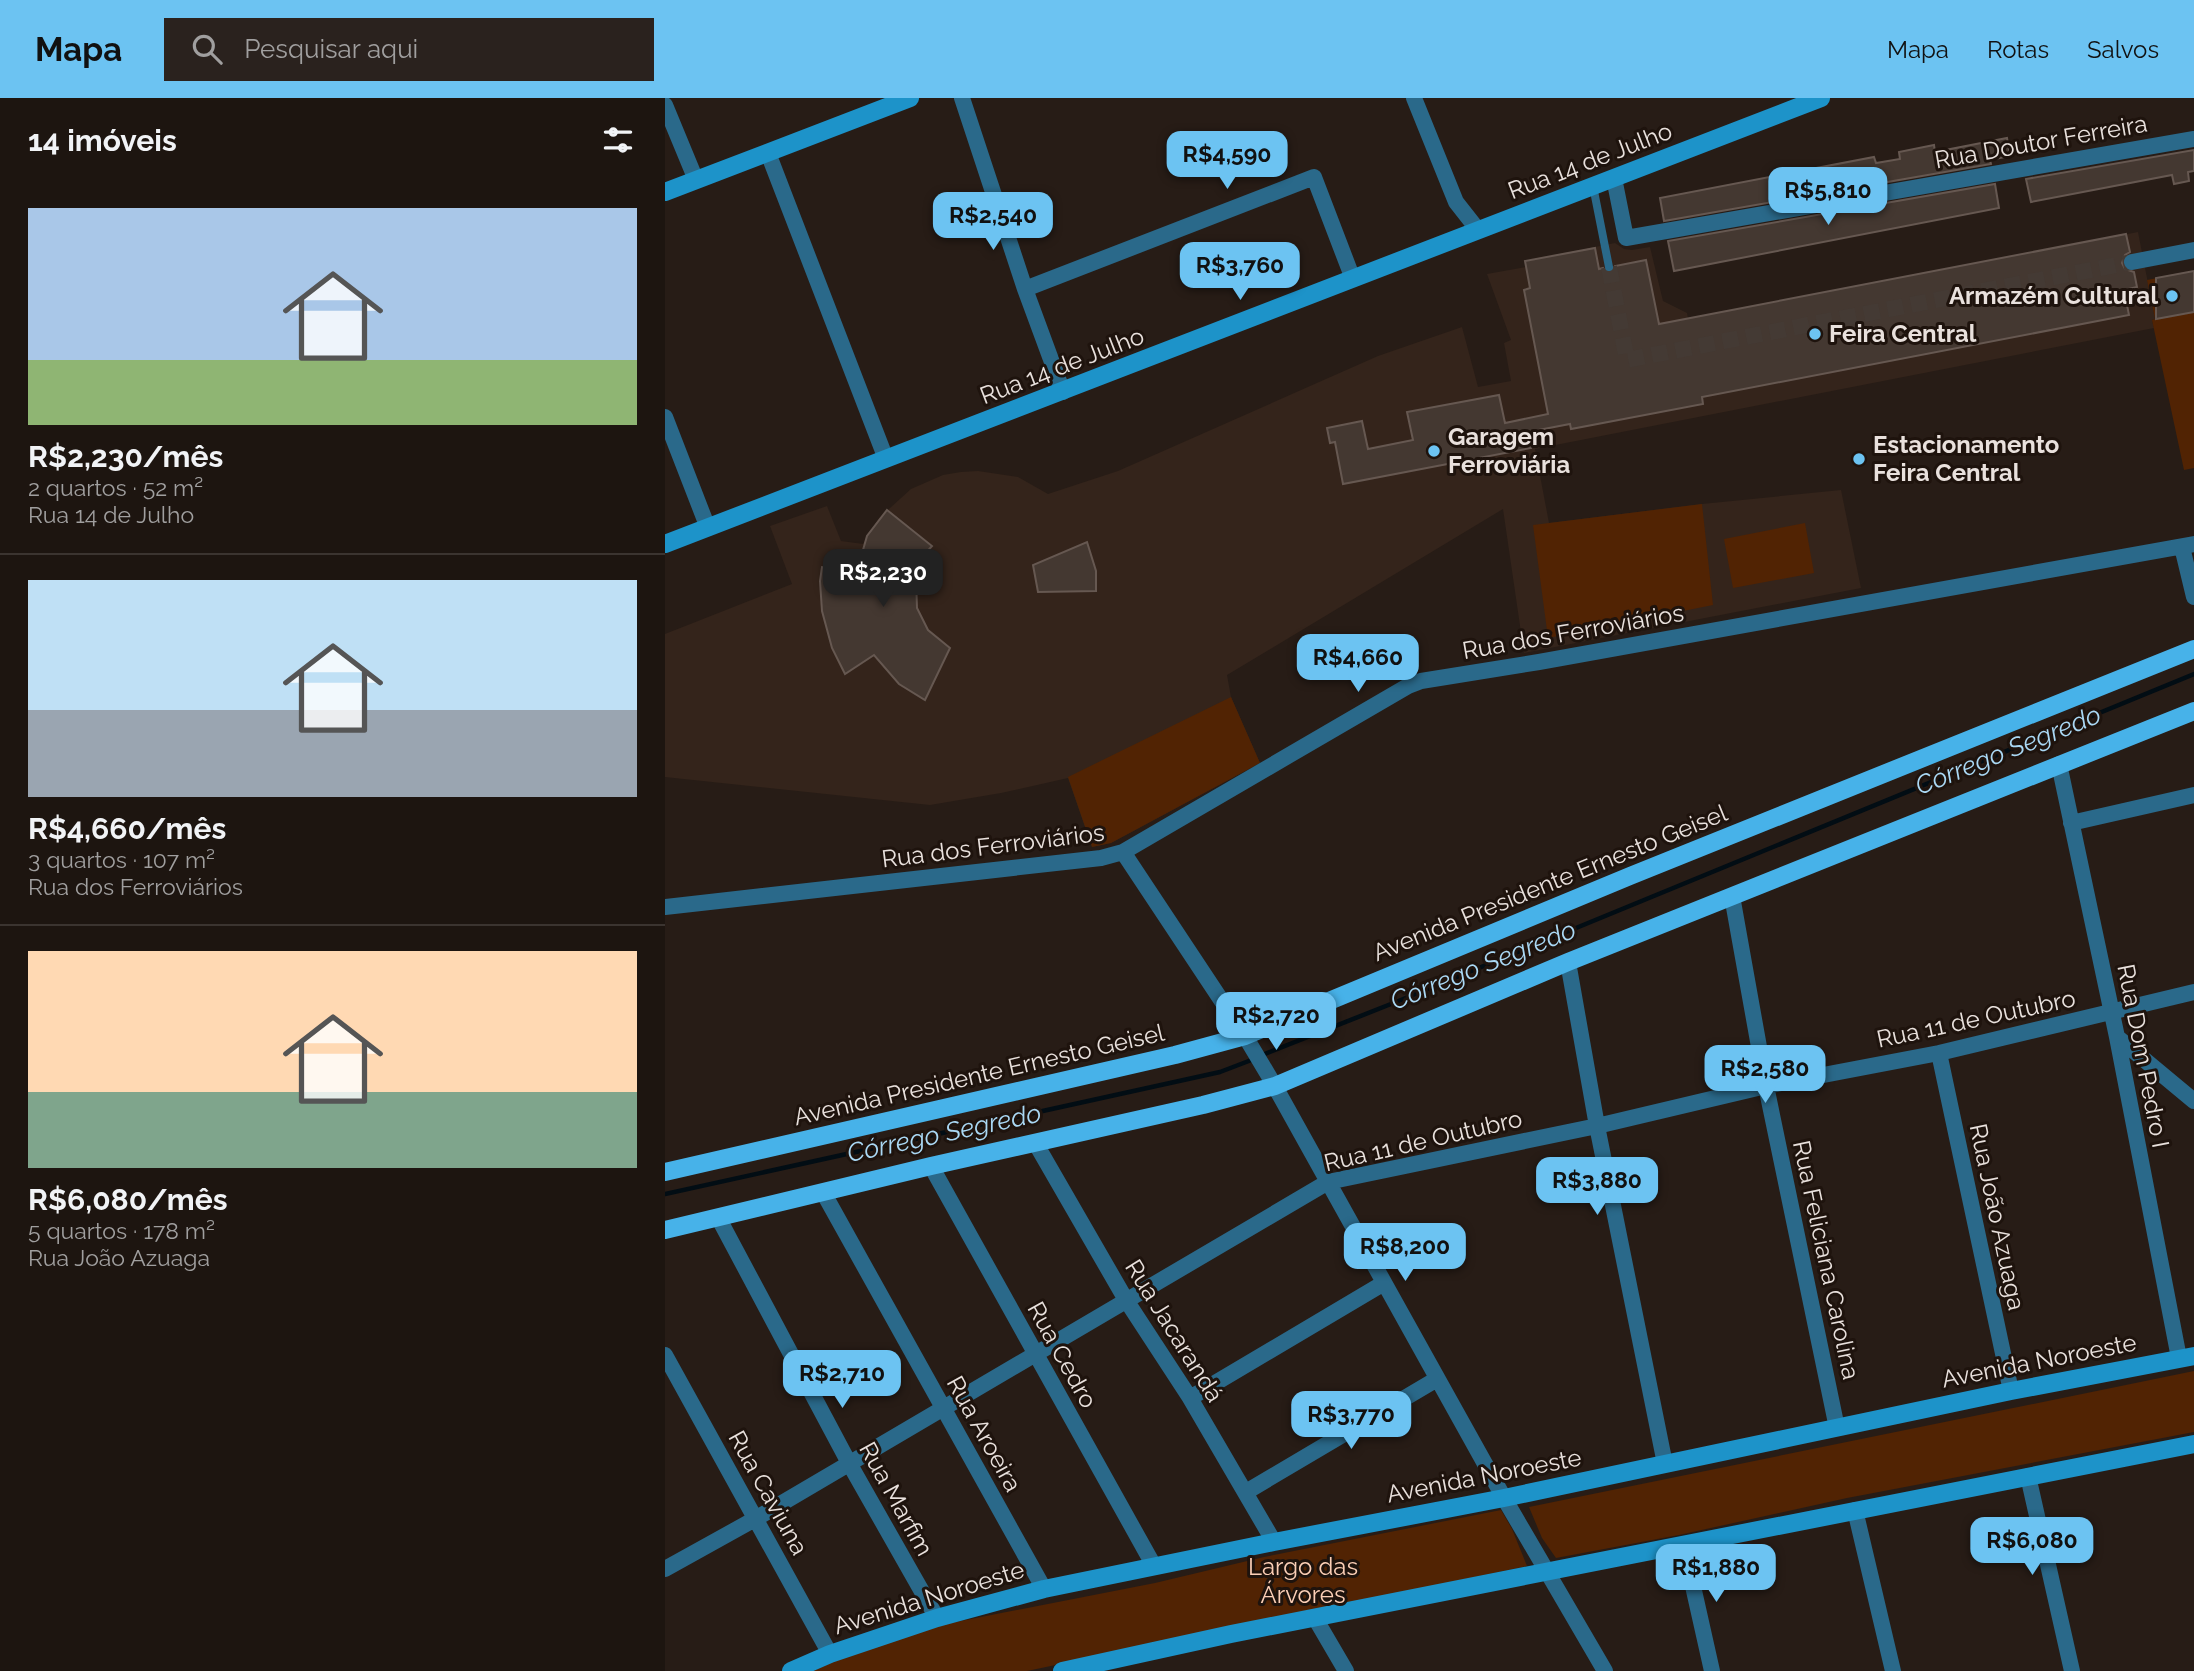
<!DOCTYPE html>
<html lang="pt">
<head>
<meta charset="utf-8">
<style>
  :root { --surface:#1d1510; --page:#2a221e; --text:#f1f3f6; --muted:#a09f9f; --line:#3b3430; --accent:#6cc3f2 }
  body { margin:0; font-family:Raleway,sans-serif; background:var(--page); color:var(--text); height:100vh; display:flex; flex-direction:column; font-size:26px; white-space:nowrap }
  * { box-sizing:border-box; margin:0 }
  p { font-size:23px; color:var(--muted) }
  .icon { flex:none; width:38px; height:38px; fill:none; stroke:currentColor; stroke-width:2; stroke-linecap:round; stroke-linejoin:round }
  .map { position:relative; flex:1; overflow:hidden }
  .details { display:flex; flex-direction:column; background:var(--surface); width:665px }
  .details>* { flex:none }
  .price { position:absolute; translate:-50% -60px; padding:0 16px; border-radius:14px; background:var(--accent); color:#111; font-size:23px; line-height:46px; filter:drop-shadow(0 2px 4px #0008) }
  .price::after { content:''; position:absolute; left:50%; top:42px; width:21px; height:16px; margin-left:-10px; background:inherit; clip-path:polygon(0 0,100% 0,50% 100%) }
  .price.active { background:#222; color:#fff }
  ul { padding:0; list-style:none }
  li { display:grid; align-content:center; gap:14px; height:371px; padding:0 28px }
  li+li { border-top:2px solid var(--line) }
  li span { display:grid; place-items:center; height:217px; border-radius:0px; color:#555 }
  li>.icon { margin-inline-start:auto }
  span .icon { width:126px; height:126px; fill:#fffc; stroke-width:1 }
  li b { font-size:30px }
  h2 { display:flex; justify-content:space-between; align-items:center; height:84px; padding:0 28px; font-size:30px }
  header { display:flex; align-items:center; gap:42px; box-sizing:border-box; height:98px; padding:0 35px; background:var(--accent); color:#111 }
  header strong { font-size:33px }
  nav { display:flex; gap:38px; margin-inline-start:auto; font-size:24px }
  .search { width:490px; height:63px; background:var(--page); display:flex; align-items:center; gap:18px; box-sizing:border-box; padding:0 24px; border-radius:0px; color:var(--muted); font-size:26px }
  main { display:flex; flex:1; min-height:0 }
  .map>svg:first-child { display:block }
</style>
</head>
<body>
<header>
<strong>Mapa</strong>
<div class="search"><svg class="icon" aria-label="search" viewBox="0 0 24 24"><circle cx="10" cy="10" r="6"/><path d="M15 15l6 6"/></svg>Pesquisar aqui</div>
<nav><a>Mapa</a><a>Rotas</a><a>Salvos</a></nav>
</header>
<main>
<section class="details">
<h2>14 imóveis<svg class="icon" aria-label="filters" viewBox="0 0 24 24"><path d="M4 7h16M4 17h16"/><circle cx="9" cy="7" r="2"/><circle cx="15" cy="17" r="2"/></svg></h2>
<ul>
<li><span style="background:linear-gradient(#a9c7e8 70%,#8fb573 0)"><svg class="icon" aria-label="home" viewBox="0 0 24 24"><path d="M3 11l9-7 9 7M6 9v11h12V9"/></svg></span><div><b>R$2,230/mês</b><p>2 quartos · 52 m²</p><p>Rua 14 de Julho</p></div></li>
<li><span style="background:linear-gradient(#bfe0f5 60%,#9aa5b1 0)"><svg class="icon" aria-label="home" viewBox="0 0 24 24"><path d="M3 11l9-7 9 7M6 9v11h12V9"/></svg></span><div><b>R$4,660/mês</b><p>3 quartos · 107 m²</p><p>Rua dos Ferroviários</p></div></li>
<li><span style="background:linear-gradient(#ffd9b3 65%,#7fa58c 0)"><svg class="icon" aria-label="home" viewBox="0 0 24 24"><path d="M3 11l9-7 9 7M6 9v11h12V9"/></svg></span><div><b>R$6,080/mês</b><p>5 quartos · 178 m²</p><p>Rua João Azuaga</p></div></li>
</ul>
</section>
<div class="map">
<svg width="1529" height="1573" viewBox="0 0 1529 1573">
  <rect width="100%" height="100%" fill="#271c16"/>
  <path fill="#34241b" d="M1473,134l17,87 -3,1 2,8 -619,121 14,74 153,-19 139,-14 20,98 -337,65 -21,-144 -276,166 4,22 29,66 -149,80 -19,4 -24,-69 -67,15 -71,12 -265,-28v-143l127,-50 -22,-58 57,-20 14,35 22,3 16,-26 32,-29 32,-14 18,-3 17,-1 40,6 30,17 70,-23 260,-115 84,-29 16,60 33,-6 -7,-38 7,-3 -24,-66 39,-7 -1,-6 90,-18 9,6 8,1 18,-3 13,54 24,12 1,6z"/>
  <path fill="#512303" d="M1529,173v197l-10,2 -32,-150 3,-1 -8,-39z
    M1037,406l11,101 -165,33 -15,-113z
    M1140,425l9,50 -81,15 -9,-49z
    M566,599l29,66 -149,80 -19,4 -24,-70z
    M1529,1273v61l-347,66 -168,37 -123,23 -14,-20 -13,-31z
    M836,1412l11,19 15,37 -500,105h-214l19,-9 98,-35 225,-44 109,-26z"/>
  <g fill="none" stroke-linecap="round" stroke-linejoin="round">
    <path stroke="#020d14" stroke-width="4.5" d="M597,957l134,-53 798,-328
      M0,1096l555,-122 34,-13"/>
  </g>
  <path fill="#443831" stroke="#665851" stroke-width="2" d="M1342,40l3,18 -20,4 1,4 -327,57 -4,-23 214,-41 2,6 24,-4 -1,-7 35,-7 1,7z
    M1529,52v21l-6,1 1,9 -15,3 -2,-9 -141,27 -5,-23z
    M1330,86l4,24 -325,63 -6,-30z
    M1461,136l4,18 -5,3 -3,8 3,6 9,3 3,15 -13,3 5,25 -427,82 1,7 -132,25 -1,-5 -42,8 3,16 -188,36 -8,-42 -5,1 -3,-15 35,-7 6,28 45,-9 -6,-28 92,-17 6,28 43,-9 -24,-124 6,-2 -5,-27 70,-13 4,21 4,-1 2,4 5,1 4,-2 1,-5 31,-6 13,64z
    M1529,173v41l-38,7v-41z
    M222,412l45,36 -8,9 -8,23 1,30 11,22 22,18 -25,52 -26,-16 -25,-29 -29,19 -13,-26 -10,-37 -2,-30 2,-14 35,4 10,-35z
    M422,444l9,29v20l-58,1 -5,-27z"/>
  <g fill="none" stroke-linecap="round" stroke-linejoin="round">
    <path stroke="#443a34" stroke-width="16" stroke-dasharray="16 8" stroke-linecap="butt" d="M944,169l18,93 505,-98"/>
    <path stroke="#2a698a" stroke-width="8" d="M928,88l16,81"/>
    <path stroke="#2a698a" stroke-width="16" d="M297,0l63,191 38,103
      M749,0l42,104 22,28
      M0,7l31,75
      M103,55l118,306
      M949,80l12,60 568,-99
      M1467,164l62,-12
      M360,191l289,-112 39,102
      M0,319l43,111
      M1517,449l12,50
      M1394,666l58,273 62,321
      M1406,725l123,-28
      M458,754l122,184 28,47 231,415 101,173
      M1067,798l34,190 71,342
      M0,809l436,-49 22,-6 285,-166 13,-5 118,-19 655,-118
      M903,864l29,164 68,338
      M1452,939l77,64
      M1274,955l72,338
      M371,1046l90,156 64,98 84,144
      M266,1068l223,400
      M158,1094l221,397
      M53,1119l131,246 88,155
      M0,1257l165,299
      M525,1300l194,-115
      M1363,1378l44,195
      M581,1394l191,-113
      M1190,1412l38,161
      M1019,1448l28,125
      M0,1471l90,-50 573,-337 269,-56 169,-40 173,-33 255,-61
      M650,1520l31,53"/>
    <path stroke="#1d93c9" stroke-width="18" d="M0,94l245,-94
      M0,446l1156,-446
      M126,1573l39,-17 107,-36 107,-29 230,-47 230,-44 507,-107 183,-35
      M397,1573l169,-37 963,-190"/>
    <path stroke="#47b2e9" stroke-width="18" d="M0,1074l510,-117 70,-19 385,-160 564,-227
      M0,1132l266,-64 272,-61 72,-19 293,-124 626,-251"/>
  </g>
  <g fill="#6cc3f2" stroke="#1e130d" stroke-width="2.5">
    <circle cx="1507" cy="198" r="7"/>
    <circle cx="1150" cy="236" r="7"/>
    <circle cx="769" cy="353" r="7"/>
    <circle cx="1194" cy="361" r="7"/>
  </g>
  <g text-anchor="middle" stroke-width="6" stroke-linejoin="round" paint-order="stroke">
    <g font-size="24" fill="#e9e1dd" stroke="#1e130d">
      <text transform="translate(1376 44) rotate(-10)" y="8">Rua Doutor Ferreira</text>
      <text transform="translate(925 63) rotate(-21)" y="8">Rua 14 de Julho</text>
      <text transform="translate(397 268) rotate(-21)" y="8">Rua 14 de Julho</text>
      <text transform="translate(908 534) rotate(-10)" y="8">Rua dos Ferroviários</text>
      <text transform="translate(328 748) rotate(-7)" y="8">Rua dos Ferroviários</text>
      <text transform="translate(885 785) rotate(-22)" y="8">Avenida Presidente Ernesto Geisel</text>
      <text transform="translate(1311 921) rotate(-12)" y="8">Rua 11 de Outubro</text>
      <text transform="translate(1478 958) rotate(79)" y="8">Rua Dom Pedro I</text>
      <text transform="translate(314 977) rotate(-13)" y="8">Avenida Presidente Ernesto Geisel</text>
      <text transform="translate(758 1043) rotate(-13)" y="8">Rua 11 de Outubro</text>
      <text transform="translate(1332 1119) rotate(78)" y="8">Rua João Azuaga</text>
      <text transform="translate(1161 1162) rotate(78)" y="8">Rua Feliciana Carolina</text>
      <text transform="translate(509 1233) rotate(58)" y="8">Rua Jacarandá</text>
      <text transform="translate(397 1257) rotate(61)" y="8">Rua Cedro</text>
      <text transform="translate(1374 1263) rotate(-11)" y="8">Avenida Noroeste</text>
      <text transform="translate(319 1336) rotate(61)" y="8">Rua Aroeira</text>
      <text transform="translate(819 1378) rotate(-11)" y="8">Avenida Noroeste</text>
      <text transform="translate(103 1395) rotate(61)" y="8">Rua Caviuna</text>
      <text transform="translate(231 1401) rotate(61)" y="8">Rua Marfim</text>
      <text transform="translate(264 1500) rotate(-17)" y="8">Avenida Noroeste</text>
    </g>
    <g font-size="24" font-weight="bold" fill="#e9e1dd" stroke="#1e130d" text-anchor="start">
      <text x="1493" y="206" text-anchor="end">Armazém Cultural</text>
      <text x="1164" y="244">Feira Central</text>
      <text x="783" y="347">Garagem<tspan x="783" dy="28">Ferroviária</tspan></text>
      <text x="1208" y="355">Estacionamento<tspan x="1208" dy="28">Feira Central</tspan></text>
    </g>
    <g font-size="24" fill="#fccfb6" stroke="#1e130d">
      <text x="638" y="1477">Largo das<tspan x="638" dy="28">Árvores</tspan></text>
    </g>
    <g font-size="26" font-style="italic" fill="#aad8f4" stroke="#1e130d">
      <text transform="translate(1343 652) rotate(-22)" y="9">Córrego Segredo</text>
      <text transform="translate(818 867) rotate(-22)" y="9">Córrego Segredo</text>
      <text transform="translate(279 1035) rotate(-12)" y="9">Córrego Segredo</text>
    </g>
  </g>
</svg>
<b class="price" style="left:562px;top:93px">R$4,590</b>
<b class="price" style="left:1163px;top:129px">R$5,810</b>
<b class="price" style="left:328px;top:154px">R$2,540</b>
<b class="price" style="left:575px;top:204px">R$3,760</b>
<b class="price active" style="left:218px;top:511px">R$2,230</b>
<b class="price" style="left:693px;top:596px">R$4,660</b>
<b class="price" style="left:611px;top:954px">R$2,720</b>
<b class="price" style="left:1100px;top:1007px">R$2,580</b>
<b class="price" style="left:932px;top:1119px">R$3,880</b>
<b class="price" style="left:740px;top:1185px">R$8,200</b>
<b class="price" style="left:177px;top:1312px">R$2,710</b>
<b class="price" style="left:686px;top:1353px">R$3,770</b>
<b class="price" style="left:1367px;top:1479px">R$6,080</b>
<b class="price" style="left:1051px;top:1506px">R$1,880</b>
</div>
</main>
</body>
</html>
